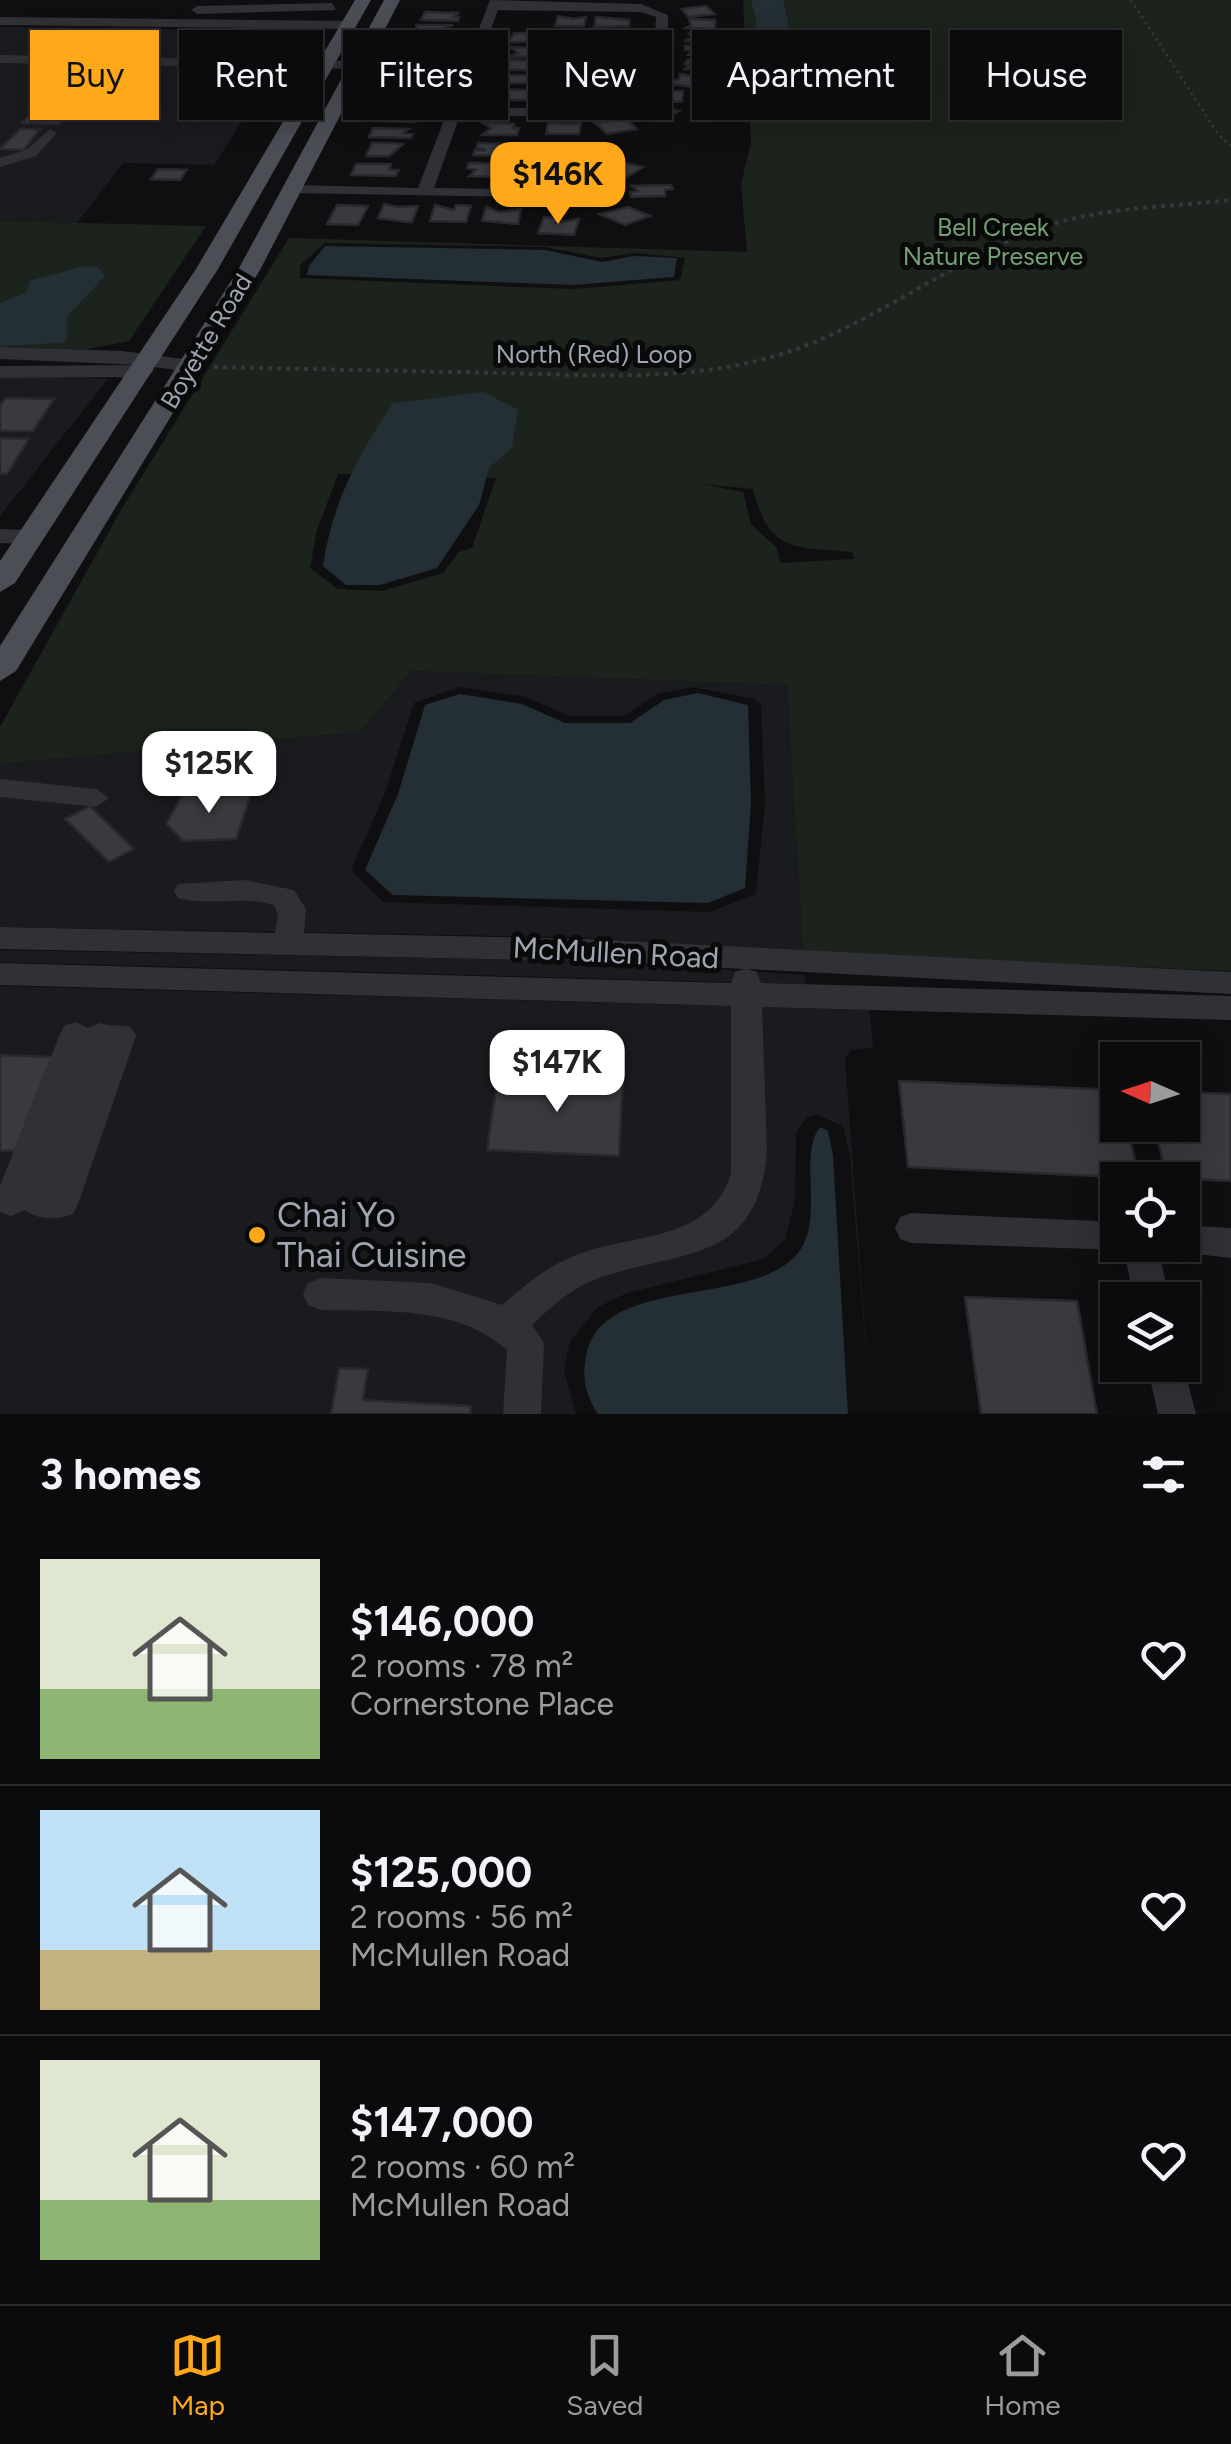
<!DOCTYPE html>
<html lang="en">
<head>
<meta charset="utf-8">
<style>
  :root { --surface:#0b0b0d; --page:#19191b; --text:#f1f3f6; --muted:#9a9b9d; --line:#2b2b2e; --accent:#ffa819 }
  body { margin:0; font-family:Figtree,sans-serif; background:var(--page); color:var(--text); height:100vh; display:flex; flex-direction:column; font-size:38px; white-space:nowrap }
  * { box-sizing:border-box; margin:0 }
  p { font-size:32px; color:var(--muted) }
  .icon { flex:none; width:55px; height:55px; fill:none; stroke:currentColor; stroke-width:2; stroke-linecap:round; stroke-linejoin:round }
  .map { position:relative; height:1414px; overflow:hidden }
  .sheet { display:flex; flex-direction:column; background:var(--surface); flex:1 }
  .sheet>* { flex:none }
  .hud { position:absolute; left:30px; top:30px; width:1172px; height:90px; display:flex; gap:20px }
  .needle { width:65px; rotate:273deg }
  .controls { position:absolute; left:1100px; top:1042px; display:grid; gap:20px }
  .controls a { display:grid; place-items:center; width:100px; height:100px; border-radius:0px; background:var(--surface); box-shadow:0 5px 25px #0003,0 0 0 2px var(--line); font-size:50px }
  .price { position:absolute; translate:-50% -85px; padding:0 22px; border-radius:20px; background:#fff; color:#222; font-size:32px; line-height:65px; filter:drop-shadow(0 2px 5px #0008) }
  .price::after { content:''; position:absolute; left:50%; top:60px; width:30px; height:22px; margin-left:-15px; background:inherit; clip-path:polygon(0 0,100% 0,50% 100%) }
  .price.selected { background:var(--accent); color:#111 }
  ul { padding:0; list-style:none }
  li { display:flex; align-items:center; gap:30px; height:250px; padding:0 40px }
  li+li { border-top:2px solid var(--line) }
  li span { display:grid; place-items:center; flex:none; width:280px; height:200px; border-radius:0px; color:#555 }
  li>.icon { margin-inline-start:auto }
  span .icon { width:120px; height:120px; fill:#fffc; stroke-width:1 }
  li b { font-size:42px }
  h2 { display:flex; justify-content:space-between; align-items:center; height:120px; padding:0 40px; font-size:42px }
  .pill { padding:0 35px; border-radius:0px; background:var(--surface); box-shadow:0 5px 25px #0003,0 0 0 2px var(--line); font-size:35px; line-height:90px }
  .pill.selected { background:var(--accent); color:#111 }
  .dock { display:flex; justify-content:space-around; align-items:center; height:140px; border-top:2px solid var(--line); background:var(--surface); font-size:28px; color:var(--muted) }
  .dock a { display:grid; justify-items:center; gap:5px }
  .dock .selected { color:var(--accent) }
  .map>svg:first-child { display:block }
</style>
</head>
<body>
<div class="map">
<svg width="1231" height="1414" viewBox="0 0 1231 1414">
  <rect width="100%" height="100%" fill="#0f0f11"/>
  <path fill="#1a1b1e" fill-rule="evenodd" d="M0,27l300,4 -86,134 -91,-2 -46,60 -77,-2z
    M0,377l108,2 -108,137z
    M411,671l376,14 16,267 -231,-15 -572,-10v-163l361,-32zM460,687l66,10 44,19h54l33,-22 36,-7 62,12 6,6 4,100 -9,89 -47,18 -326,-10 -32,-32 34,-77 29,-90z
    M0,950l587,11 218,14v9l-805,-22z
    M0,986l870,24 3,38 -22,2 -6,8 26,356 -21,-258 -7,-30 -26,-11 -9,2 -12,15 -1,68 -10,40 -22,19 -136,34 -29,14 -28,34 -6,29 12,44h-576z"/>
  <path fill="#1b231c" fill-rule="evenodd" d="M743,0h488v971l-428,-19 -16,-267 -376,-14 -50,61 -361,32v-37l121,-217 168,-272 458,14 -6,-68 10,-41zM325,243l220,4 57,11 34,-5 49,5 -5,22 -107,9 -273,-11v-13zM338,474l158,4 -24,70 -13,4 -16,21 -61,18 -44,-2 -28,-21 7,-38zM702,484l51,5c16,64 41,58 99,63l2,7 -74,4 -3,-15 -26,-24 -8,-32z
    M0,221l206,5 -77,115 -45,9 -84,-3z"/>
  <path fill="#242e35" d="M751,0h32c8,29 13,76 14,107l-16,14 -15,-4 -7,-9 -3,-89z
    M325,246l220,4 57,12 32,-6 43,2 -3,19 -101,8 -266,-10 2,-9z
    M85,266l13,1 7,9 -38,41v22l-5,4 -62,3v-43l27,-11 2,-11z
    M484,392l34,18 -6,38 -23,20 -10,37 -42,63 -57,17h-34l-23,-19c9,-63 35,-111 70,-163z
    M698,693l50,12 3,99 -6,84 -37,15 -315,-8 -28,-25 33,-76 27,-89 35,-11 62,10 43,19h65l34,-23z
    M820,1127l8,4 5,24 15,259h-250c-13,-19 -16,-36 -12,-58 15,-85 178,-45 216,-109 20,-34 -3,-94 18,-120z"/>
  <path fill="#383a3f" stroke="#29292d" stroke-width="2.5" d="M706,6l9,8 -27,3 -6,-8z
    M425,12l33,1 -4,4h5l-1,4 -37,-1z
    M558,16l15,3 13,-2 -2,9h-29z
    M596,17l33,3v6l-35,1z
    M689,19l26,1v9l-29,-1 5,-3z
    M416,25h37l-12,4 8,5 -31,-1z
    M514,33h26l-3,9h-29z
    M689,33h20l6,3 -1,6 -30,-1 8,-3z
    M416,38h35l-10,10h-23z
    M685,46h29l-1,8 -25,1 4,-5h-7z
    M510,47l32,1 -3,9h-32l11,-4z
    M579,49l41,2 -3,5h6l-1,5 -30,-1 2,-7h-16z
    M412,52l28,1 -2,3h6l-2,5 -34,-1z
    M504,60h13l17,1 -3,9h-27l4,-6h-5z
    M687,60h12l17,1 -4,10 -27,-2 5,-5h-5z
    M404,65l34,1 -12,10 -21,-1z
    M584,65h5l24,1 -10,10h-21z
    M69,73l34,1 -19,21h-36z
    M680,74l31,5 -13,9 -32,-5 13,-4z
    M503,75h28l7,3 -1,5h-41l1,-4h10z
    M393,80l41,1 -9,9h-36z
    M556,87h31l-9,12 -26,1z
    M491,89l32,1 8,1 -3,9h-37l5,-6h-6z
    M655,91h28l-1,11 -31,-1 6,-4z
    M394,95h34l-13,6h11l-2,5 -35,-1z
    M43,100l36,1 -20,23 -37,-1z
    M651,105l13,3 15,3 -16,9 -25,-5z
    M409,110h14l-8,5v7l-36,-1 4,-10z
    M626,119l11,10 -30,5 -12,-11z
    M483,123l31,1 -1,4h6l-2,7h-35l9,-7z
    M548,123l24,1 9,-1 -2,11h-33z
    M373,128l36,1 -6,4 10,1 -2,4 -42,-1z
    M20,129h20l-16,21 -24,-1z
    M372,143h17l14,1 -14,12h-23z
    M478,143l36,1 -3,12 -38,-1 2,-5h11l-9,-3z
    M566,159l12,3 1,12h-35v-12z
    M608,159l17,4 18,4 -19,12 -9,-2 4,-2 -5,-3 -7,4 -12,-3 14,-9 -7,-1z
    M469,163l37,1v13l-37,-1 7,-6 -9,-2z
    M356,164h35l-2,6h10l-3,6 -45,-1z
    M158,169l29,1 -7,10 -29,-1z
    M671,185l2,4 -8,1v6l-34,1 -1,-5 8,-1 -6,-5z
    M384,204l14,3 20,-1 -6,16h-6l-28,-4z
    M337,205l31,1 -10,19 -31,-1z
    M435,205l19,5 2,-5 15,1 -5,16 -36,-1z
    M486,207l13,5 22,-3 -3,15 -36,-3z
    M628,207l22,9 -25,9 -26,-11z
    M544,217l14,1 -2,5 23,-4 -5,16 -36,-2z
    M6,398l48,1 -21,32h-33v-26z
    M0,438l29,1 -22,35h-7z
    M184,792l67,2 -15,45 -53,2 -17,-17z
    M90,806l44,43 -25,13 -44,-43z
    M0,1055l52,2 -37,94h-15z
    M498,1074l125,5 -4,77 -132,-6z
    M899,1081l219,9v35h9l12,53 -231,-11z
    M1182,1092l49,2v87l-64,-3 -13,-53h28z
    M965,1297l112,4 20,113h-116z
    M339,1368l29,1 -5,31 108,6 -1,8h-139z"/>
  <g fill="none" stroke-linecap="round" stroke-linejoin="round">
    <path stroke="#36383d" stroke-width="2.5" stroke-dasharray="2.5 4" stroke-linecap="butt" d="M1131,0l87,134 13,12"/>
    <path stroke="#36383d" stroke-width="4" stroke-dasharray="4 5" stroke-linecap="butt" d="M214,367c96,2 192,4 287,6 98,2 199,10 293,-23 86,-31 158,-89 243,-121 61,-22 130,-22 194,-29"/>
    <path fill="#303136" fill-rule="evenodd" d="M490,0l151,4 27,11 -1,48 -38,32 -7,14 -38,8 -124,-2 -26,73 141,2 6,2v6l-292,-5v-6l5,-2 124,3zM498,10l142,2 16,5 -2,45 -36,28 -7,13 -27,6 -121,-2z
      M332,3l4,7 -139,4 -6,-4 6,-4z
      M0,17l349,4 6,4 -6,4 -349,-4z
      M0,55l358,6 7,4 -7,4 -358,-6z
      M50,129l7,4 -21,23 -36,11v-9l26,-8z
      M0,347l122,4 69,9 9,6 -9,6 -44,-6 7,5 -9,6 -145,1v-12l143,-1 -143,-6z
      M0,529l30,1 11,7 -11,7 -30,-1z
      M0,779l96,10 13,9 -13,9 -96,-10z
      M244,880l50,10 12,19 -2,24 284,6 643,33v22l-483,-25 9,3 4,11 470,13v24l-469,-13 5,145c-10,116 -90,96 -173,128 -24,9 -44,28 -62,45l12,18 -3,71h-38l4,-64c-51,-45 -122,-38 -186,-40l-13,-5 -5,-11 5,-11 13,-5 110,5 71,22c22,-19 44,-38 72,-49 58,-24 136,-12 157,-83v-167l-731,-21v-22l731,20 4,-11 10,-3 -157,-8 -588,-12v-22l275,6 3,-19 -4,-9c-32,-10 -65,2 -96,-7l-4,-7 4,-7z
      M76,1022l12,6 12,-5c11,4 20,1 31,4l5,9 -58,168 -5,10c-16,6 -35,6 -49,-4l-13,6 -11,-4v-26l60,-152 5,-9z
      M912,1213l206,9v23h39l13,55h-36l-10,-50 -212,-7 -12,-4 -5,-11 5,-11z
      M1182,1225l49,3v30l-61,-7 -3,-6h15z
      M1182,1360l14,54h-38l-11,-49h35z"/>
    <path fill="#4b4e55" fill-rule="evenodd" d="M355,0h16l-153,269 -203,314 -15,9v-31l196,-292z
      M384,0h16l-140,270 -244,401 -16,10v-35l238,-376z"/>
  </g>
  <circle fill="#ffa819" stroke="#0a0a0b" stroke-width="4" cx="257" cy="1235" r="10"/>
  <g text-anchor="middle" stroke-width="10" stroke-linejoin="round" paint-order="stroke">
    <g font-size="25" fill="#73a174" stroke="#0a0a0b">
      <text x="993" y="236">Bell Creek<tspan x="993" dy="29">Nature Preserve</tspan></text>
    </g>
    <g font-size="25" fill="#9ea6b3" stroke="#0a0a0b">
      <text transform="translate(206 341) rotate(-59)" y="9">Boyette Road</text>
      <text x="594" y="363">North (Red) Loop</text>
    </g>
    <g font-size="30" fill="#9ea6b3" stroke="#0a0a0b">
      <text transform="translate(616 953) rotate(3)" y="10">McMullen Road</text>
    </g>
    <g font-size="35" fill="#9ea6b3" stroke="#0a0a0b" text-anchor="start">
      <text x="277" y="1227">Chai Yo<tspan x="277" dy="40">Thai Cuisine</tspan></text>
    </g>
  </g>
</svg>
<div class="controls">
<a><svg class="needle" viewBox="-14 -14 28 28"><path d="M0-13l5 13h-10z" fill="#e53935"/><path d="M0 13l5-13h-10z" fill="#9a9b9d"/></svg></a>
<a><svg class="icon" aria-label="locate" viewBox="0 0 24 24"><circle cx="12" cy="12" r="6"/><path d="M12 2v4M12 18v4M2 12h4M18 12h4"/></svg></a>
<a><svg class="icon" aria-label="layers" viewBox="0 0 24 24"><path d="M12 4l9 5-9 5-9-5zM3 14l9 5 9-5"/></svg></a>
</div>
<b class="price selected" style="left:558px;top:227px">$146K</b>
<b class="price" style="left:209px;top:816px">$125K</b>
<b class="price" style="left:557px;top:1115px">$147K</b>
<div class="hud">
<a class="pill selected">Buy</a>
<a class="pill">Rent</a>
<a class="pill">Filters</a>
<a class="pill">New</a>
<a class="pill">Apartment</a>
<a class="pill">House</a>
</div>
</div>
<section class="sheet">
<h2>3 homes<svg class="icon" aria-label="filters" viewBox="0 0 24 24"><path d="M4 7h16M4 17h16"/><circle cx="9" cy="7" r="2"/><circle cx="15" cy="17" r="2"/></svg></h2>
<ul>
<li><span style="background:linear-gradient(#dfe7d0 65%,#8fb573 0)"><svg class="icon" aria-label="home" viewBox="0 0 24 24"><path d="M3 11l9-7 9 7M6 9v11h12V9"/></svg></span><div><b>$146,000</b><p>2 rooms · 78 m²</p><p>Cornerstone Place</p></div><svg class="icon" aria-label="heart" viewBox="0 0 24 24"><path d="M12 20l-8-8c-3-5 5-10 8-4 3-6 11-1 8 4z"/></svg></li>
<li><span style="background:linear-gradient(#bfe0f5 70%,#c2b280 0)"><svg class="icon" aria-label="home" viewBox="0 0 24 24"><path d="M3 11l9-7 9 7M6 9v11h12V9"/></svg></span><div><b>$125,000</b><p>2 rooms · 56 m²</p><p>McMullen Road</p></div><svg class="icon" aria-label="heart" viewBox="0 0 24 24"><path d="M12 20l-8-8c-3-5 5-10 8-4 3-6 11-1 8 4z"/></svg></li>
<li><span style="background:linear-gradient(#dfe7d0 70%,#8fb573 0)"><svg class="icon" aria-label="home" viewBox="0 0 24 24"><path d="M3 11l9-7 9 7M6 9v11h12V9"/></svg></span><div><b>$147,000</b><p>2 rooms · 60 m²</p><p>McMullen Road</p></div><svg class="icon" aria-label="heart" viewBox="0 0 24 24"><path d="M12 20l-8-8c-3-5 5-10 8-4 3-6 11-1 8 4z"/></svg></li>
</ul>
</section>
<nav class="dock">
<a class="selected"><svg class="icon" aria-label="map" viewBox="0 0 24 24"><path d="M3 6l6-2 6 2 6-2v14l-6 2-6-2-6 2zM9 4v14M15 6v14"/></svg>Map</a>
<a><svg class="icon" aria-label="saved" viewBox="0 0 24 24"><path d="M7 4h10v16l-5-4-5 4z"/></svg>Saved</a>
<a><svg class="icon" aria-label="home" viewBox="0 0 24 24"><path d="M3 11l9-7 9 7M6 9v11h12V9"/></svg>Home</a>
</nav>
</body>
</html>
